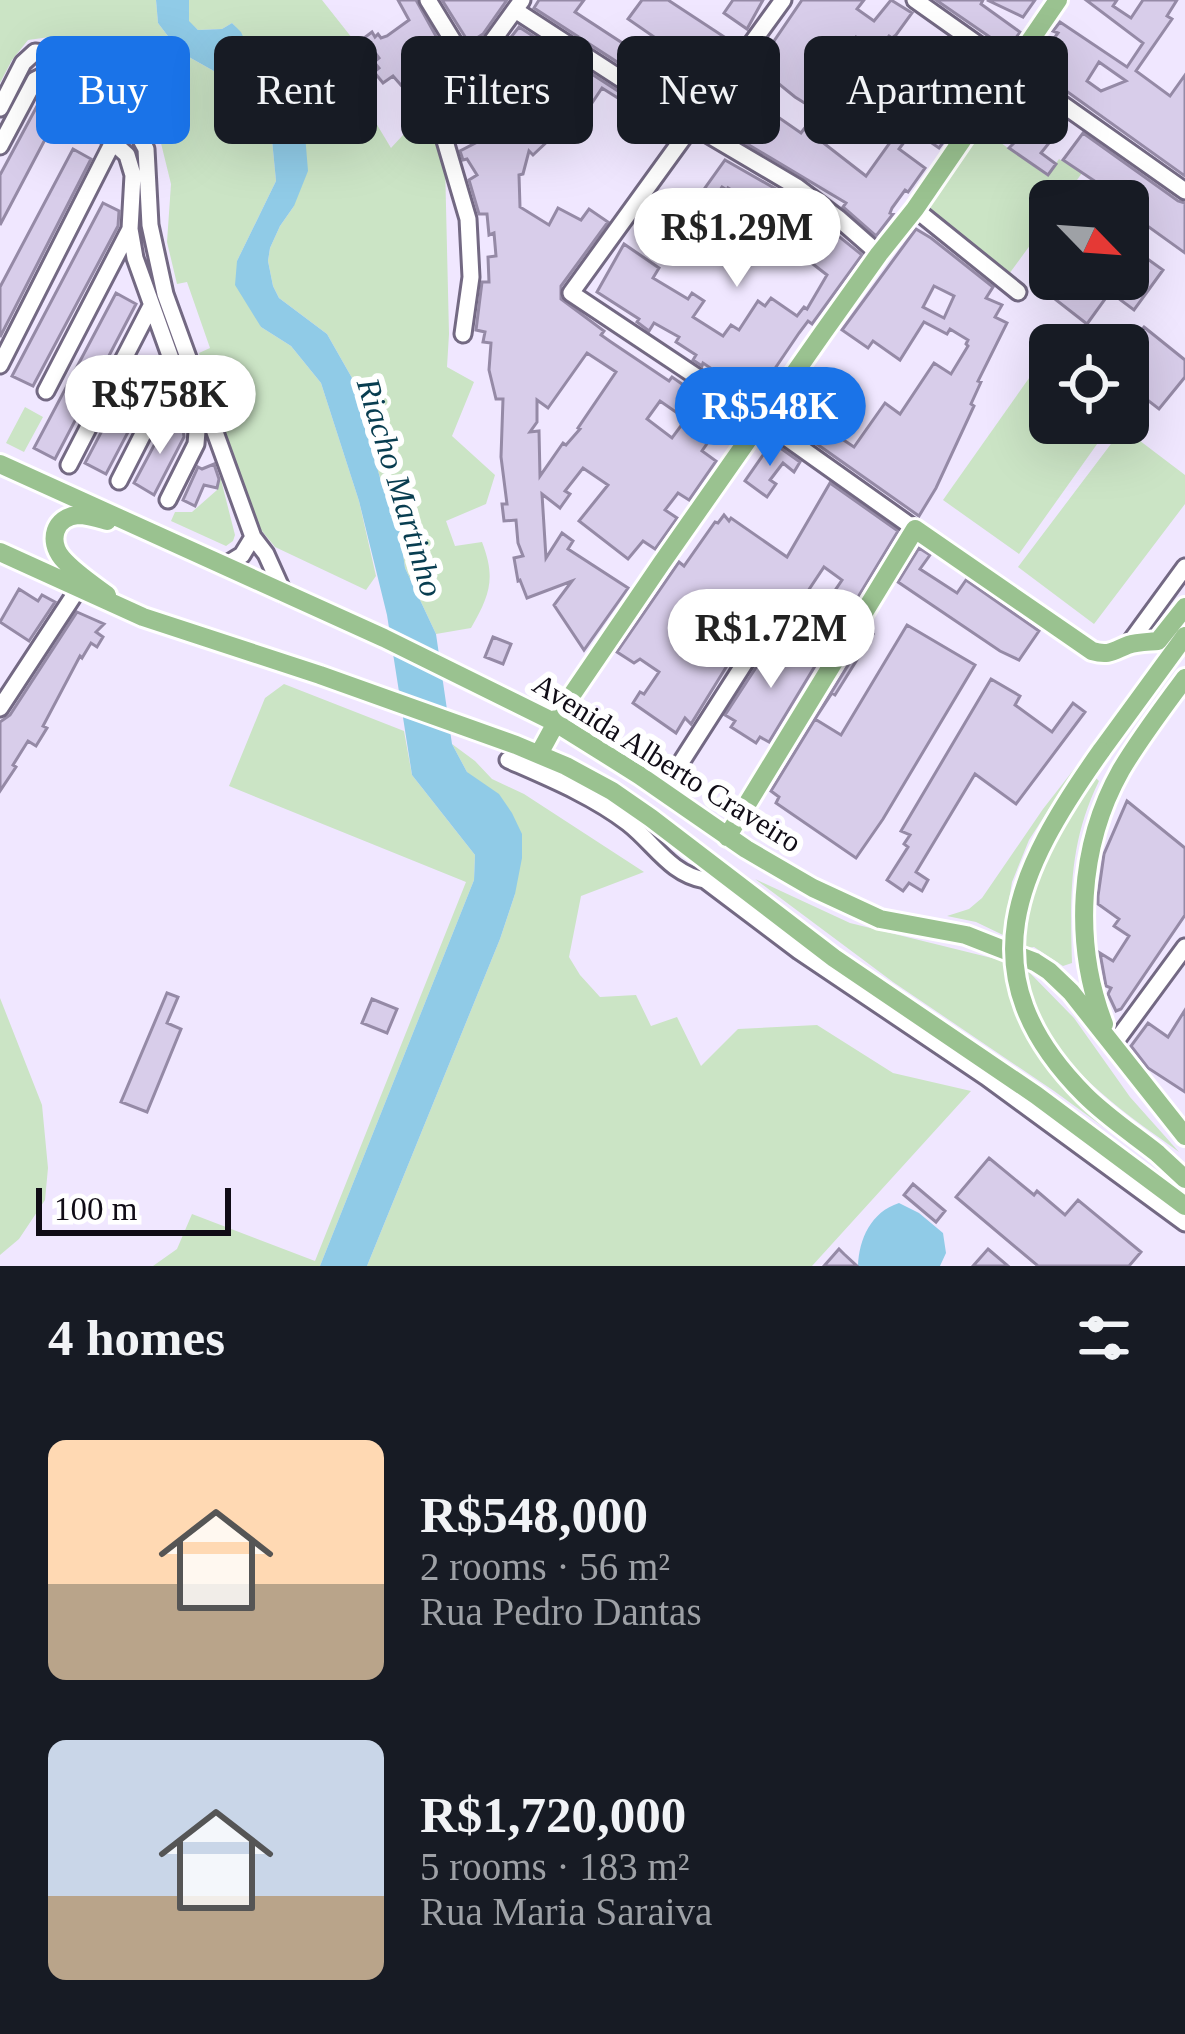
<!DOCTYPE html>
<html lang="en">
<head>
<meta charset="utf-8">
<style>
  :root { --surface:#171b24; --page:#20242c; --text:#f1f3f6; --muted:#9ea1a6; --accent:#1a73e8 }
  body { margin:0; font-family:Georgia,serif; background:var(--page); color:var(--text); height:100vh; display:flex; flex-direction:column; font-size:45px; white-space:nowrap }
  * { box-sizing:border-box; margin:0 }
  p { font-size:39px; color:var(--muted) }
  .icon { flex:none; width:66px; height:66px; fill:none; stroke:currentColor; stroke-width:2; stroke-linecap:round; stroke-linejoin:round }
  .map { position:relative; height:1266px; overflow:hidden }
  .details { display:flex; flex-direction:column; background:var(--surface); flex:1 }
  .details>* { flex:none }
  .banner { position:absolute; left:36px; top:36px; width:1113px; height:108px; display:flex; gap:24px }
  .needle { width:78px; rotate:115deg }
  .tools { position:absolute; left:1029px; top:180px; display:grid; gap:24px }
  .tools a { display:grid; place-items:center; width:120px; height:120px; border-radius:18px; background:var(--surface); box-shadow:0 12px 48px #0002; font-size:60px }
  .scale { position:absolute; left:36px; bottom:30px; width:195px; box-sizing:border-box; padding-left:12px; border:6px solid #100c16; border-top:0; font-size:33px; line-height:42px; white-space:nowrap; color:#100c16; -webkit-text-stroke:9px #fff; paint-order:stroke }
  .price { position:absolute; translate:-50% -102px; padding:0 27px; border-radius:42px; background:#fff; color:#222; font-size:39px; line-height:78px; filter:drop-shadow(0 3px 6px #0008) }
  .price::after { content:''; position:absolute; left:50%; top:72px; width:36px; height:27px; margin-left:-18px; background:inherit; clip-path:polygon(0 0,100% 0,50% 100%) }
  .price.current { background:var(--accent); color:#fff }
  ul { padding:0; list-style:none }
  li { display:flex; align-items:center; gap:36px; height:300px; padding:0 48px }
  li span { display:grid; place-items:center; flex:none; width:336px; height:240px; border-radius:18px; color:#555 }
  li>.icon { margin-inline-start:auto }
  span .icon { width:144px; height:144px; fill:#fffc; stroke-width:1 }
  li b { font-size:51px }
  h2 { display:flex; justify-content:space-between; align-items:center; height:144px; padding:0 48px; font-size:51px }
  .pill { padding:0 42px; border-radius:18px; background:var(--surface); box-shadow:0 12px 48px #0002; font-size:42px; line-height:108px }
  .pill.current { background:var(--accent); color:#fff }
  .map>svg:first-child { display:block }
</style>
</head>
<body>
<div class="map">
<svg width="1185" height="1266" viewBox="0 0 1185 1266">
  <rect width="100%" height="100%" fill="#f0e7ff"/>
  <path fill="#cbe4c5" d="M0,0h156l2,23 22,29 66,37 24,30 6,62 -39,80 24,66 30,19 30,37 38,118 17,75 -10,14 -91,-43 -18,-22 -58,-172 11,-5 -23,-66 -10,2 -10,-42 4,-58 -12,-49 -109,-98 -22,3 -16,20 -12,23z
    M189,0h133l49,62 -22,16 42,70 36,-39 18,54 4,171 -2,33 27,15 -22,54 43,39 -9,29 -40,17 9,25 27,-4c14,36 8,53 -11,86l-35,6 -31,-66 -7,-49 -16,-34 -30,-107 -25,-44 -48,-36 -6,-12 -5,-25 2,-13 10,-22 14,-20 -33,-146c-14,-9 -17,-25 -29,-37l-10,6 -24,1 -9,-8z
    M978,130h5l64,46 12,-17 23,14 -20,28h-12v17l-41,56 -81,-60 -2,-10z
    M1039,364l11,8v51h62l-93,131 -76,-54z
    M25,407l18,10 -19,35 -18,-9z
    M1123,428l62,47v29l-91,120 -76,-57z
    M220,476l15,59 -2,6 -7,5 -55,-25 4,-9h17l25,-22z
    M284,684l120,47 8,44 63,80 -1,25 -154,386h-167l24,-17 15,-35 123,47 151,-379 -237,-96 36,-88z
    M452,744l23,17 17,18 32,15 120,78 -63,24 -12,61 11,18 20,22 36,-2 15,31 26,-9 24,49 37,-37 79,-4 76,48 78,18 -159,175h-445l133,-327 15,-45 -48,-122z
    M1078,764l-49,76 -17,42 -9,53 -27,-13 -29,-6 22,-7 13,-11 61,-89z
    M1094,776l5,5c-30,61 -29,115 -27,182l-9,3 -29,-19 -11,2c6,-73 32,-113 71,-173z
    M755,879l95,44 154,38c13,102 90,153 166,209l-2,4 -114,-83 -161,-109z
    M1028,971l46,47 56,79 49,55c-62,-45 -143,-97 -151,-181z
    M0,998l42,107 6,63 -3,32 -26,39 -19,16z"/>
  <path fill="#90cbe7" d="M156,0h33v21l9,9 24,-1 10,-6 9,9 10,22 10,6 25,30 18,32 4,49 -14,35 -14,20 -10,22 -2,13 5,25 6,12 48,36 25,44 30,107 16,34 7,49 31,66 16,110 15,28 32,22 13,19 10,21v24l-7,36 -15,45 -133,327h-47l154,-386 1,-25 -63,-80 -25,-160 -28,-114 -38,-118 -30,-37 -30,-19 -26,-42 2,-24 39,-80 -6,-62 -24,-30 -66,-37 -22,-29z
    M899,1203l20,10 24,20 3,20 -6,13h-82c1,-27 13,-54 41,-63z"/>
  <path fill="#d8cdea" stroke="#958aa6" stroke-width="3" fill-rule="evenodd" d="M398,0h18l26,47 -9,6 6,8 -15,14 4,5 -2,5 -8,5 -3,-4 -8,6 -14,-16 -10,7 -9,-11 5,-4 -5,-6 5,-4 -15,-20 8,-6 3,5 3,-3 3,4 6,-2 22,-16z
    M442,0h65l-24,34 -14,9z
    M539,0h45l-9,12 55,36 -8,12 25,16 -2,4 -111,-72z
    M642,0h26l64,42 -2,5 3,2 -7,9 -7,8 -4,-2 -17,23 -35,-24 10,-13 -45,-31z
    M733,0h30l-16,29 -23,-16z
    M802,0h62l-7,9 17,12 17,-21 21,13 -16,22 -4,3 -3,-2 -12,16 -21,-15 -12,18 23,16 14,-17 12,9 -11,14 17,12 23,-31 8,5 14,-21 10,7 3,-4 34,25 -52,65 6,5 -6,8 -26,-18 -14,19 26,19 -17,24 -3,-2 -13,18 -2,5 3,1 -17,22 -33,-29 3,-4 -129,-77 27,-39 33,23 -2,5 26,18 3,-4 5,4 10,-21 -24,-15 -38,-31zM841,105l50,36 -25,35 -49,-38z
    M936,0h47l-2,4 39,28 -11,16 -8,-6 -1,2z
    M987,0h48l-12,17z
    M1086,0h31l-4,6 18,12 12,-18h34l-10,16 5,3 -36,52 34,25 15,-21v101l-155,-111 11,-17 4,3 13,-18 -5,-2 7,-9 67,45 16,-24zM1099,62l27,19 -25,10 -14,-10z
    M519,27l150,97 -9,14 -38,-22 7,-11 -27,-17 -26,39 -8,-5 -35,33 -4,-4 -6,23 -4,1 1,32 29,18 9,-17 23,12 8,-11 19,13 -47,64v13l43,32 -3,4 10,7 58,39 3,-4 20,14 -2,3 25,18 3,-4 20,13 -14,21 -11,-7 -11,16 14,10 -27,39 -11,-7 -13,17 12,8 -22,31 -12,-8 -15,18 -49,-38 29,-36 -25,-17 -18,23 5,3 -10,14 -18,-14 4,64 16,-25 11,8 -5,8 60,39 -44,62 -30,-45 18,-24 -45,17 -7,-18 -2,1 -4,-23 9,-2 -5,-13 -2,-23 -12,1 -2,-17h5l-6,-47 2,-58h-7l-7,-29 2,-27 -8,-1 2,-10 -9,-2 6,-48h7l-1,-25 8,-1 -2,-23 -5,2 -2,-21h-8l-10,-34 8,-5 -10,-16 -4,1 -3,-9 23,-12 -9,-17 -20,7 -8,-28 15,-8 -2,-5 17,-12 -2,-3 26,-22zM587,353l29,19 -38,56 2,1 -14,16 -3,-2 -23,33 -1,-45 -9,1 7,-10v-22l11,8zM660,401l26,18 -14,19 -25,-19z
    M1025,92l20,15 -5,7 16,11 -11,16 4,2 -8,10 15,11 -8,11 -39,-27 6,-6 -18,-13z
    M43,95l17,16 -60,114v-50z
    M1083,133l95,68 7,2v50l-57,-41v-11h-14l-20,-17 2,-2 -33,-22z
    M73,149l18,10 -91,178v-50z
    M725,160l65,37 72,58 -50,69 -4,-3 -9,12 -44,65 -52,-35 -1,3 -9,-6 3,-5 -20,-13 3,-5 -25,-14 -5,8 -12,-9 2,-3 -42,-27 27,-48 35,24 -6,10 35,21 4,-6 12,8 -11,16 30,19 8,-11 8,5 19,-29 7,5 6,-8 26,18 7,-9 3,2 20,-34 -27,-21 -4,7 -24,-16 15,-21 -59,-36 -1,2 -5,-3 -6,9 -11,-8z
    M103,203l16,8 -1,15 -85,160 -21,-10z
    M916,229l15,9 62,49 -7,11 16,7 -7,12 12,6 -29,58 3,1 -10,22 3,2 -38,82 -17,28 -105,-74 7,-11 6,-2 27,18 31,-44 15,11 34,-51 17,11 17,-28 -2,-2 2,-4 -18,-11 -3,5 -23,-12 -24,38 -27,-19 -5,7 -26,-18zM934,286l20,10 -10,22 -21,-11z
    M1128,240l16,11 -2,4 21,15 -29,40 -24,-18 -23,32 -36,-28 12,-17h65z
    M116,293l20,11 -81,155 -21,-11z
    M1144,327l41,33v17l-26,32 -31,-24v-38z
    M137,364l21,11 -52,99 -21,-11z
    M168,419l15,9 1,9 -30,58 -20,-12z
    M772,442l28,20 -6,10 -11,-9 -13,17 6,4 -9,13 -22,-16z
    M214,464l5,15 -2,9 -13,-3 -9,21 -12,-6 15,-33 4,2z
    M830,483l68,48 -43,71 -8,-5 -15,25 8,5 -9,14 -62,-37 -36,52 -42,68 -6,-6 -9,15 -43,-30 7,-11 4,2 15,-22 -19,-13 -6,4 -17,-11 62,-90 5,4 31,-44 3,1 6,-8 5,6 2,-3 56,39zM824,567l18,13 -19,28 -19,-11z
    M919,548l11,7 -10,14 37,24 9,-13 73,51 -20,29 -19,-9 -102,-69z
    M19,589l19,12 4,-6 13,7 -26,39 -29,-19z
    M77,612l27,12 -8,8 7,5 -6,10 -6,-4 -9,15 -2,-2 -37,70 4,2 -11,18 -8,-5 -15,24 3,2 -16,24v-69l10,-7z
    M907,625l68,40 -92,154 -27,39 -80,-55 3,-6 -8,-6 98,-160 4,3 -38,61 -3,-2 -17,26 26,16z
    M493,637l18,7 -8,20 -18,-7z
    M776,637l42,24 -49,81 -9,-5 -4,6 -25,-16 4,-6 -10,-6z
    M991,679l29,17 -5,9 37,27 21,-29 12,9 -69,92 -41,-30 -59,98 12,8 -6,11 -13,-8 -6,8 -16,-11 21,-33 -4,-3 6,-9 -9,-4z
    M1127,801l58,47v67l-64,94 -5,2 -8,-17 3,-6 -5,-2 -6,-33 13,8 16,-25 -15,-10 5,-7 -21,-15v-8l6,-42z
    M167,993l11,4 -11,26 14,6 -34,83 -26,-10z
    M372,999l25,10 -10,24 -25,-10z
    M1185,1010v82l-37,-24 -17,-22 17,-23 20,14z
    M989,1158l45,37 3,-4 28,24 13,-15 63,52 -12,14h-91l-82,-69z
    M913,1184l32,27 -9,11 -32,-27z
    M839,1249l5,5 13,12h-33z
    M988,1249l20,17h-35z"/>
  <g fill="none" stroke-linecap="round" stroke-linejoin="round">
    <g stroke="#736983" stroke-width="21">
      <path id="minor" d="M428,0l33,54 7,4 23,-15 31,-43
        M783,0l-212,293 192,128 152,108
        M915,0l270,191
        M515,10l177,115 105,62 41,31 41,36
        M0,108l23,-45 12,-11 9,1 95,83 7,13 4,76 15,69 88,243 13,17 18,40
        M0,146l35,-66 6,-3 86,78 6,20 -3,54 5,29 62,173 -1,13 -28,56
        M915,209l103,83
        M463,334l8,-57 -3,-58 -35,-119 5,-9 35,-34
        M0,365l113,-223
        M46,391l84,-162
        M69,465l82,-159
        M119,481l55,-108
        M224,566l18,-11 11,-18
        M1128,645l57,-78
        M0,708l78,-119
        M508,760c41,18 85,36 120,63 27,21 42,51 77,57l94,71 187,126 199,146
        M662,792l105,-164 5,-3h10l54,33
        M1113,1045l72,-98"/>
    </g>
    <g stroke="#fff" stroke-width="24">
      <path id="major" d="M0,464l384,174 172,85 83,52 107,74 67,39 67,31 86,16 69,27 14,9 22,21 114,144
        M107,521c-10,-3 -19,-6 -29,-6 -24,2 -30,26 -16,43 12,14 30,26 45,37
        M0,552l143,65 177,58 196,70 50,21 46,25 39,27 183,140 202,137 149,111
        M1101,751l84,-115
        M539,754l30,-55 92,-135 161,-230 57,-80 36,-45 143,-209
        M727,837l188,-308 177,122c17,5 21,0 36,-6 9,-3 20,-3 30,-4l27,-34
        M1104,1024c-31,-80 -26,-178 17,-254 19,-32 42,-62 64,-92
        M1157,1153l28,26"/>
    </g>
    <use href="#minor" stroke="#fff" stroke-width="15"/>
    <use href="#major" stroke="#9ac290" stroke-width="18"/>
    <g stroke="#fff" stroke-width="24" stroke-linecap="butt">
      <path id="major-bridge" d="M1101,751c-84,119 -137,223 -16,344 22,22 48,39 72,58"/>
    </g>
    <use href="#major-bridge" stroke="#9ac290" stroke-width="18"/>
  </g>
  <g text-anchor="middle" stroke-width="12" stroke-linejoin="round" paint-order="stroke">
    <g font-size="30" fill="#100c16" stroke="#fff">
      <text transform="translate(667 763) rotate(32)" y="10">Avenida Alberto Craveiro</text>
    </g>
    <g font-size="33" font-style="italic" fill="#083d50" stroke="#fff">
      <text transform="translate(401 487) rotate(73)" y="12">Riacho Martinho</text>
    </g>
  </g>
</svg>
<div class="tools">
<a><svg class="needle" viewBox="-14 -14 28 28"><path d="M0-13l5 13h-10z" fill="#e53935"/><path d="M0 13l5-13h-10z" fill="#9ea1a6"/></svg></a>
<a><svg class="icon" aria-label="locate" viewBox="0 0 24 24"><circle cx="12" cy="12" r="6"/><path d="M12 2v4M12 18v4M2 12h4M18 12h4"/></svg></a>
</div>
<div class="scale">100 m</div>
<b class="price" style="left:737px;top:290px">R$1.29M</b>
<b class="price" style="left:160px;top:457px">R$758K</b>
<b class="price current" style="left:770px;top:469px">R$548K</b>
<b class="price" style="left:771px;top:691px">R$1.72M</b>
<div class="banner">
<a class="pill current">Buy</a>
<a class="pill">Rent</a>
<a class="pill">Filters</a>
<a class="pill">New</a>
<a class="pill">Apartment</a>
</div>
</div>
<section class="details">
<h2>4 homes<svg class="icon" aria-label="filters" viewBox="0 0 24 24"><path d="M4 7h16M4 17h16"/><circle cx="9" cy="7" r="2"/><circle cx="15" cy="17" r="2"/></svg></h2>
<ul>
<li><span style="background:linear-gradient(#ffd9b3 60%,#b9a48a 0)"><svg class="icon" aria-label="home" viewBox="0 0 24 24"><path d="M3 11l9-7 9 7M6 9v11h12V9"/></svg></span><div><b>R$548,000</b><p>2 rooms · 56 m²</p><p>Rua Pedro Dantas</p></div></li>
<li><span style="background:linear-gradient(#c9d6e8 65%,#b9a48a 0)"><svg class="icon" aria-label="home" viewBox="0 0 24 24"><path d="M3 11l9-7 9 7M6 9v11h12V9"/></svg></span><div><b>R$1,720,000</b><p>5 rooms · 183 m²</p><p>Rua Maria Saraiva</p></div></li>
</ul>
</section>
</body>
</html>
